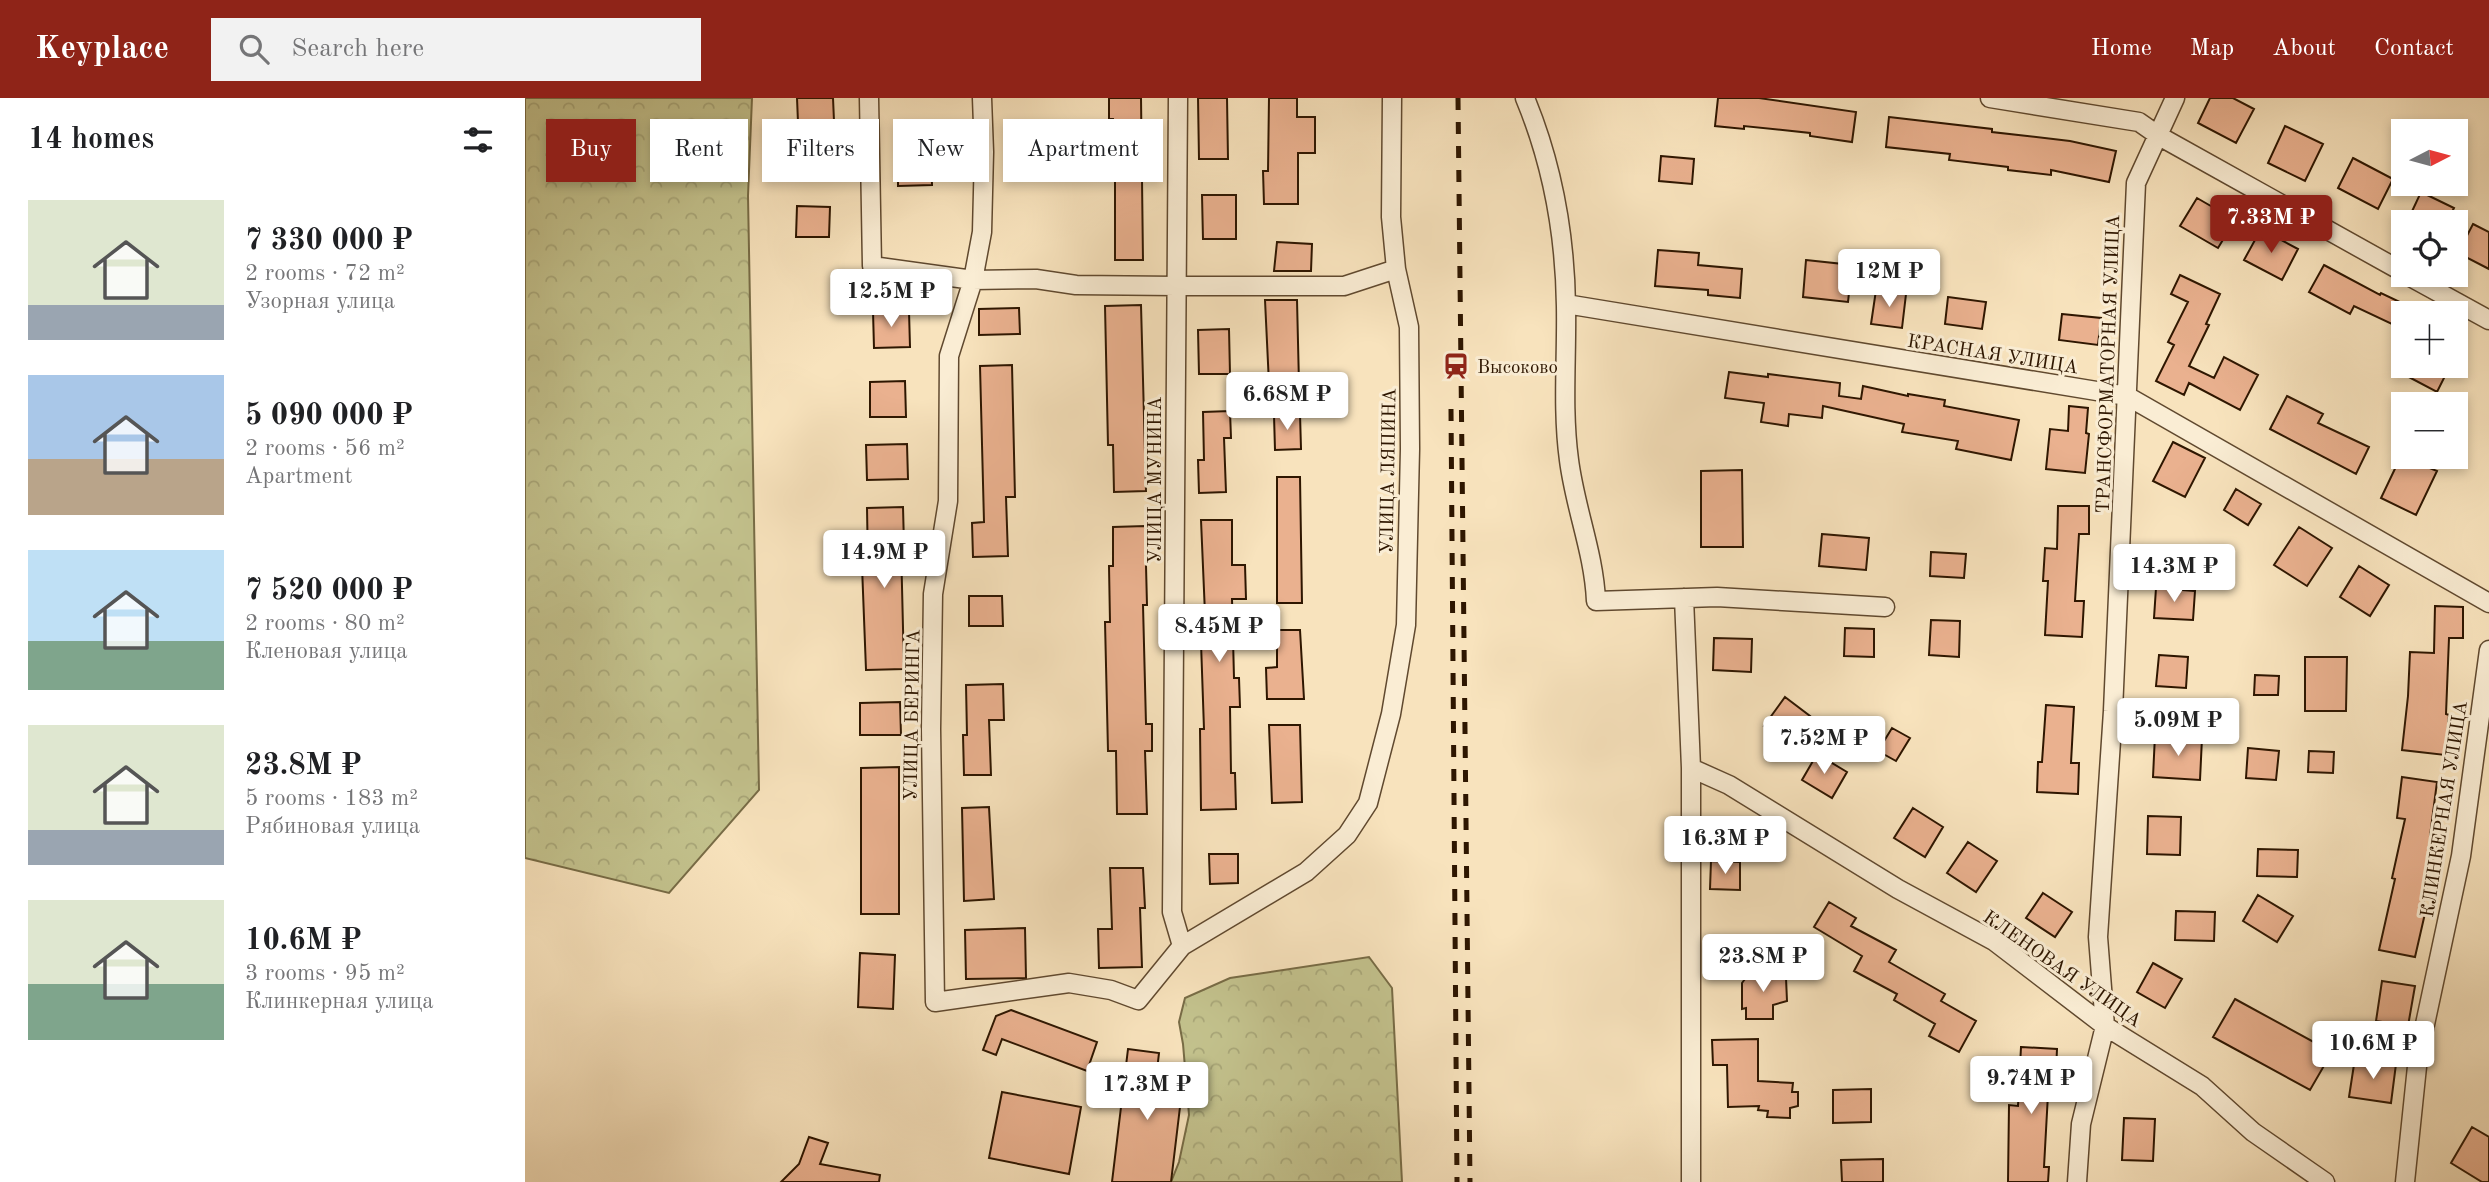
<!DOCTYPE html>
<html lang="en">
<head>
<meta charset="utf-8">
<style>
  :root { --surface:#fff; --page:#f2f2f2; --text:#202124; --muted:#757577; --accent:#8f2418 }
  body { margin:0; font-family:"Old Standard TT",serif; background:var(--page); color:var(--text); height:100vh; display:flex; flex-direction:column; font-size:26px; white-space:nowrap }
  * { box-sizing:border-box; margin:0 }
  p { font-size:23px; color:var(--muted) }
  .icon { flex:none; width:38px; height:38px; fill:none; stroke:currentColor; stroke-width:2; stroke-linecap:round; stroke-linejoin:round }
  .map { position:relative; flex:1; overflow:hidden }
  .panel { display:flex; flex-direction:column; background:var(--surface); width:525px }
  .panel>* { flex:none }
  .top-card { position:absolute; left:21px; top:21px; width:665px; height:63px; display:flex; gap:14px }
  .needle { width:46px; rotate:84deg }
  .controls { position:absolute; left:1866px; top:21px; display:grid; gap:14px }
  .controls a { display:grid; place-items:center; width:77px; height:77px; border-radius:0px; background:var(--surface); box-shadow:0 4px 10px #0003; font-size:35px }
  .price { position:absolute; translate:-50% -60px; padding:0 16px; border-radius:7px; background:#fff; color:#222; font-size:23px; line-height:46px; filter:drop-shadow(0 2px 4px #0008) }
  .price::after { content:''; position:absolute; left:50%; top:42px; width:21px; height:16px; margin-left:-10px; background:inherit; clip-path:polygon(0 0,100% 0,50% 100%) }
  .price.active { background:var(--accent); color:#fff }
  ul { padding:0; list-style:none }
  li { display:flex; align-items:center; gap:21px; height:175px; padding:0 28px }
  li span { display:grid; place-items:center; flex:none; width:196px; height:140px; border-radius:0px; color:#555 }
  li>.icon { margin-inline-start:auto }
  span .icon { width:84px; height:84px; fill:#fffc; stroke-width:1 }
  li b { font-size:30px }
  h2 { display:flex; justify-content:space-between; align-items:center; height:84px; padding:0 28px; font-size:30px }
  .chip { padding:0 24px; border-radius:0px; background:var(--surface); box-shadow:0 4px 10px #0003; font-size:24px; line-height:63px }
  .chip.active { background:var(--accent); color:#fff }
  header { display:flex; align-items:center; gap:42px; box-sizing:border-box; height:98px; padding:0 35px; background:var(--accent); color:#fff }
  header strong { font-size:33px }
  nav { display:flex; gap:38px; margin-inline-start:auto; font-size:24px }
  .search { width:490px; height:63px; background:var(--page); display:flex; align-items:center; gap:18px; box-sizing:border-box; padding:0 24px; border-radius:0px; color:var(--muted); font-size:26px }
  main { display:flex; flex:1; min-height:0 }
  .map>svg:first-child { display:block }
</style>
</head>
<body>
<header>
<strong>Keyplace</strong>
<div class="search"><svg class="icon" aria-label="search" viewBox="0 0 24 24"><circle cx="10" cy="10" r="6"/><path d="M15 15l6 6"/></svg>Search here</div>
<nav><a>Home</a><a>Map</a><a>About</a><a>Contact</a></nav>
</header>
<main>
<section class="panel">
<h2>14 homes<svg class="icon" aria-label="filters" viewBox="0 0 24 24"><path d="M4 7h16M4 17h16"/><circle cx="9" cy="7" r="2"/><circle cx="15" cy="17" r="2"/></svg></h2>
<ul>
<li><span style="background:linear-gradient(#dfe7d0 75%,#9aa5b1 0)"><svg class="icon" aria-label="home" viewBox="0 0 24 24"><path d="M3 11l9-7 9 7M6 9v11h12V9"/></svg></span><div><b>7 330 000 ₽</b><p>2 rooms · 72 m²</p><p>Узорная улица</p></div></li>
<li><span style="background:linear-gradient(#a9c7e8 60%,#b9a48a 0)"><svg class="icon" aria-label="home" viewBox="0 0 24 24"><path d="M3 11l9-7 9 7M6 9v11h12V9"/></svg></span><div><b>5 090 000 ₽</b><p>2 rooms · 56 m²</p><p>Apartment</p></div></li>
<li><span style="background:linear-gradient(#bfe0f5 65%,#7fa58c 0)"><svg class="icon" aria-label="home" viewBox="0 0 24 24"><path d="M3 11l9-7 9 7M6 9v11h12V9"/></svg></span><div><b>7 520 000 ₽</b><p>2 rooms · 80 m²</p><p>Кленовая улица</p></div></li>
<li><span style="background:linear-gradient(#dfe7d0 75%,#9aa5b1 0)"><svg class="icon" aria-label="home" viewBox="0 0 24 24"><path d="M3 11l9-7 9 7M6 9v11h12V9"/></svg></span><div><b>23.8M ₽</b><p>5 rooms · 183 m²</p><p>Рябиновая улица</p></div></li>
<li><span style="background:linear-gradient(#dfe7d0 60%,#7fa58c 0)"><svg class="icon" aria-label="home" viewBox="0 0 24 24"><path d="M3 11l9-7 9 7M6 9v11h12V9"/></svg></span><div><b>10.6M ₽</b><p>3 rooms · 95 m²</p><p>Клинкерная улица</p></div></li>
</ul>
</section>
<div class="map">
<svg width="1964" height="1084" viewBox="0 0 1964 1084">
  <defs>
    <pattern id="forest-crowns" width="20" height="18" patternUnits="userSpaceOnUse" patternTransform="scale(1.75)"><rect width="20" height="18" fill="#c3c28d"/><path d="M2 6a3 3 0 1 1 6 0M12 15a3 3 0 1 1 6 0" fill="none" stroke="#a8a678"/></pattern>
  </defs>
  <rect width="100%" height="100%" fill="#f8e3bd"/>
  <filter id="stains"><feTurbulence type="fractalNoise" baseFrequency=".00286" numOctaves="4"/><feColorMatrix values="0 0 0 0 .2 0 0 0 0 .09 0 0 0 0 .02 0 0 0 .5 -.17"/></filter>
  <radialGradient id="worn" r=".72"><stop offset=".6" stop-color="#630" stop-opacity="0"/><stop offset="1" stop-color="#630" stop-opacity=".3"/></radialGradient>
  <path fill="url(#forest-crowns)" stroke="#786c46" stroke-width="2" d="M0,0h227l-4,98 11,594 -90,103 -144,-35z
    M844,859l23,31 10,194h-231l8,-20 10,-47 -6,-71 -4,-22 6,-24 45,-20z"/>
  <path fill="#eab18f" stroke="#2e1600" stroke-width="2" d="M272,0h36l1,23 -36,1z
    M584,0h32l2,162h-28v-101l-2,-40h-4z
    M673,0h29l1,61h-29z
    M744,0h28v19h18v36h-17v51h-34l-1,-33h5z
    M1193,0h41l97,14 -4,30 -42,-6v-3l-66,-7v3l-29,-3z
    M1685,0h23l21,11 -18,34 -38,-20z
    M1364,19l103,12v3l78,9 46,10 -7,31 -58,-12v5l-43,-5v-3l-59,-7 1,-6 -64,-7z
    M1760,28l38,18 -18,37 -37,-18z
    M406,54l1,33 -34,1v-33z
    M1136,58l33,3 -2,25 -33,-3z
    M1828,60l40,21 -15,30 -40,-21z
    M1896,94l33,16 -7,14h-40z
    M677,97h34v44h-33z
    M1672,100l38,22 -17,28 -38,-22z
    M272,108l33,1 -1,30h-33z
    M1948,126l16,8v37l-31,-16z
    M1736,131l37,20 -16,31 -38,-20z
    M752,144l35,2 -1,27h-37z
    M1133,152l41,3 -1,12 44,4 -2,29 -32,-3v-5l-53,-4z
    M1281,162l46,5 -4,37 -45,-5z
    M1799,167l56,30 1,-2 23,11 -10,21 -40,-19 -4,8 -41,-22z
    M1655,177l40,19 -14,30 3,1 -20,41 25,12 10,-21 34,18 -18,35 -51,-27 -5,12 -28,-14 18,-36 -6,-3 20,-40 -17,-8z
    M1351,192l30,4 -4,34 -31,-4z
    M1423,199l38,5 -4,27 -37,-5z
    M740,202h32l2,84h-30z
    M616,207l5,186 -32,1 -1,-47h-5l-3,-139z
    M494,210l1,26 -41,1v-26z
    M348,213h36l1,36 -36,1z
    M1537,216l39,4 -3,27 -39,-5z
    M704,231l1,45h-31l-1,-44z
    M487,267l3,132h-9l2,59 -35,1 -1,-34 12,-1 -4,-156z
    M1885,268h40l-13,26 -32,-17z
    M1204,274l39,5v-3l72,9 -1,13 22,3 2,-13 45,10v-2l37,6 -1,6 75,14 -8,40 -55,-11 2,-8 -56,-9 2,-8 -81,-18 -1,12 -33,-4 -1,12 -27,-4 3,-19 -39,-5z
    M380,283l1,36h-36v-35z
    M1762,298l36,18 -5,9 51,24 -13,27 -86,-45z
    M1544,308l19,2 -2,25 3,1 -4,39 -39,-4 4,-40 18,2z
    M705,313l1,27h-7l2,54 -27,1 -1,-33h6l-1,-48z
    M775,316l1,35 -26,1 -1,-35z
    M1648,344l32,16 -20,39 -32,-16z
    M382,346l1,35 -41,1 -1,-35z
    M1877,356l1,3 34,14 -21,44 -35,-17z
    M1217,372l1,77h-42v-76z
    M752,379h23l2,126h-25z
    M1711,391l25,15 -13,21 -24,-15z
    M1533,408h31v28h-10l-4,67h9l-2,36 -37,-2 3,-54h-5l2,-33 12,1z
    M378,409l1,38h-3l3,124 -38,1 -4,-104h6l-1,-58z
    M676,422h31v45h13l1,34h-14l2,79h5l1,29h-10l1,66h4l1,36 -35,1 -1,-81h4l-4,-115h5z
    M620,428l2,79h-4l3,119h6v27h-7l2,63h-30l-1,-63h-8l-3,-129h5l-1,-56h4v-39z
    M1774,429l33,21 -25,38 -33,-21z
    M1297,436l47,4 -3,32 -47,-4z
    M1406,454l35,2 -2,24 -34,-2z
    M1834,468l30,19 -19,31 -30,-19z
    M1631,490l39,3 -2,29 -39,-2z
    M444,498h33l1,30h-34z
    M1910,508l28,1v31h-14l-3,76 3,1 -4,40 -43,-5 6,-54 2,-44 24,1z
    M1406,522l29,1 -1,36 -30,-2z
    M1320,530l29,1v28l-30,-1z
    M752,532h23l4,69h-37l-1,-31 11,-1z
    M1189,540l38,1 -1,33 -38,-2z
    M1634,557l29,2 -2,31 -30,-2z
    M1780,559h42l-1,54h-41z
    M1730,577l24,1 -1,19h-24z
    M478,586l1,36h-15l2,55h-27l-1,-40h4l-1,-50z
    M1260,599l25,19 -21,29 -25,-19z
    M375,604l1,33h-41v-32z
    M1521,607l28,2 -3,56h8l-1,31 -41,-2 1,-30h4z
    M744,627h31l2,77 -30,1z
    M1367,630l18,10 -14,23 -18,-10z
    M1630,637l47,3 -2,42 -47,-3z
    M1723,650l31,3 -3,29 -30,-2z
    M1784,653l25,1 -1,21 -25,-1z
    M1292,656l30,18 -15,26 -30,-18z
    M374,669v147h-38v-146z
    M1877,679l35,5 -7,54 8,2 -16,71h4l-11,48 -36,-7 16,-71 -3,-1 13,-59 -8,-1z
    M464,709l5,92 -30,2 -2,-93z
    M1388,710l30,19 -18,30 -31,-19z
    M1623,718l33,1 -1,38 -33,-1z
    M1443,744l29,19 -21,31 -29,-19z
    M1733,751l40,1 -1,27 -40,-1z
    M684,756h29v29l-28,1z
    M1186,763l29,1v28l-30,-1z
    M585,770h33l2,40h-5l2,59 -43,1 -1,-39h14z
    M1518,795l29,19 -17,25 -29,-19z
    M1733,797l35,21 -16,26 -34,-21z
    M1304,804l27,16 -5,8 45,24 -7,12 56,32 -4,7 35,20 -17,31 -30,-16 6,-12 -41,-24 3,-6 -43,-23 8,-15 -48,-29z
    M1651,813l39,1 -1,29 -39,-1z
    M500,830l1,50 -60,1 -1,-49z
    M335,855l35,2 -2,54 -35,-2z
    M1628,865l29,16 -17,29 -28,-16z
    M1257,874l4,6 1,23 -14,4v14h-27v-11l-4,1v-26l6,-8z
    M1857,883l33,5 -7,40 -32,-5z
    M1710,901l97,53 -22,38 -97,-53z
    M486,912l86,32 -10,29 -85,-32 -6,16 -13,-5 13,-34z
    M1233,941v42l35,2 -1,9h6v14l-8,2v10l-23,-1 1,-6 -10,-1 1,-4 -31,1 -1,-42h-14l-1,-25z
    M1496,949l36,2 -2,45h-7l-4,73h5l-1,15h-40l1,-77 9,1z
    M603,951l31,4 -3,26 27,3 -12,100h-59z
    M1830,960l41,6 -5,39 -42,-6z
    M1346,991v33l-38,1v-33z
    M477,994l79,15 -12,67 -80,-16z
    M1599,1020l31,1 -2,42 -31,-1z
    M1947,1029l17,10v45h-7l-31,-19z
    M284,1039l19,6 -8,21 60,11 -1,7h-98l18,-18z
    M1358,1061v23h-41l-1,-22z"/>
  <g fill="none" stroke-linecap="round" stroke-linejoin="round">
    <g stroke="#60492f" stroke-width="21">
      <path id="minor" d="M344,0l3,168 101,14 63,-1 40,6 100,1h168l52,-17
        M457,0l2,54 -2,80 -9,48 -24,76 -1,145 -15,93 -2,135 4,273 134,-19 42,7 27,10 44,-54 124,-74 41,-37 21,-32 23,-89 15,-89 4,-176 -1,-122 -13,-58 -5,-52 1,-119
        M653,0l-6,814 10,34
        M1000,0c27,65 40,137 41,208 1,51 -4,103 3,154 6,48 25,93 27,141l121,-4 168,10
        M1465,0l149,24 20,14 244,136
        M1882,177l82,45
        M1041,206l561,92 362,207
        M1159,500l7,170v414
        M1166,670l38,17 169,104 96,52 111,85 97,60 51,46 72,50
        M1552,1084l4,-58 24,-98 -7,-89 15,-226 23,-528 39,-85
        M1880,1084l13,-125 43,-201 28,-206"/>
    </g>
    <use href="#minor" stroke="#faedd4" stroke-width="18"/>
    <path stroke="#2e1600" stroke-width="5" stroke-dasharray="12 12" stroke-linecap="butt" d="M933,0l12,1084
      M926,311l6,773"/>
  </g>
  <defs>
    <g id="station-bare" transform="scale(2.1)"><path d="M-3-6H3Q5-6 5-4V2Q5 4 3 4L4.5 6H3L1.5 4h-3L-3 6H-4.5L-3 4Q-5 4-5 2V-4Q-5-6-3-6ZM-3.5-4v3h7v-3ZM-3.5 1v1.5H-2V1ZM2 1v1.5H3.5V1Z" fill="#8f2418" stroke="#faedd4" stroke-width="2.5" paint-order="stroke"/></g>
  </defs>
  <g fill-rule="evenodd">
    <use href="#station-bare" x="931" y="268"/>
  </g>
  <g text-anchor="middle" stroke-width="6" stroke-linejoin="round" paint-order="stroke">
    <g font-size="19" fill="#2e1600" stroke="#faedd4">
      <text transform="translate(1468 255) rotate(9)" y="7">КРАСНАЯ УЛИЦА</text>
      <text transform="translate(1582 266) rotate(-88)" y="7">ТРАНСФОРМАТОРНАЯ УЛИЦА</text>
      <text transform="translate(862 373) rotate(-89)" y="7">УЛИЦА ЛЯПИНА</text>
      <text transform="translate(629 382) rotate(-90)" y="7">УЛИЦА МУНИНА</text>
      <text transform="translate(386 617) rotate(-89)" y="7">УЛИЦА БЕРИНГА</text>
      <text transform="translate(1918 711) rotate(-81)" y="7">КЛИНКЕРНАЯ УЛИЦА</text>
      <text transform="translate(1538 870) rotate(35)" y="7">КЛЕНОВАЯ УЛИЦА</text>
    </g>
    <g font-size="19" fill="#2e1600" stroke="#faedd4" text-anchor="start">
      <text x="952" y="275">Высоково</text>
    </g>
  </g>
  <rect width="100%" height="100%" filter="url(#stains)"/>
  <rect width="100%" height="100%" fill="url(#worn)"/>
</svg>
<div class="controls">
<a><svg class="needle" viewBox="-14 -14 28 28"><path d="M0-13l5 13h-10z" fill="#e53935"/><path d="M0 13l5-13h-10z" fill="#757577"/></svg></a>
<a><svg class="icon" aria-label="locate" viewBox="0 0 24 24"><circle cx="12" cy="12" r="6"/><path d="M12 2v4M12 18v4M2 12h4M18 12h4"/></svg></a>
<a>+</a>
<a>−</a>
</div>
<b class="price active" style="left:1746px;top:157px">7.33M ₽</b>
<b class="price" style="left:1364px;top:211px">12M ₽</b>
<b class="price" style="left:366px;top:231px">12.5M ₽</b>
<b class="price" style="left:762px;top:334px">6.68M ₽</b>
<b class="price" style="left:359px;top:492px">14.9M ₽</b>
<b class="price" style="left:1649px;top:506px">14.3M ₽</b>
<b class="price" style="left:694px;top:566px">8.45M ₽</b>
<b class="price" style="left:1653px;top:660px">5.09M ₽</b>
<b class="price" style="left:1299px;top:678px">7.52M ₽</b>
<b class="price" style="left:1200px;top:778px">16.3M ₽</b>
<b class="price" style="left:1238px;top:896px">23.8M ₽</b>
<b class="price" style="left:1848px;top:983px">10.6M ₽</b>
<b class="price" style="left:1506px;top:1018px">9.74M ₽</b>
<b class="price" style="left:622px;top:1024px">17.3M ₽</b>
<div class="top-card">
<a class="chip active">Buy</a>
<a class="chip">Rent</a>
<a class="chip">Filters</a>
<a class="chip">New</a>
<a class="chip">Apartment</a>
</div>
</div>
</main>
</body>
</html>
